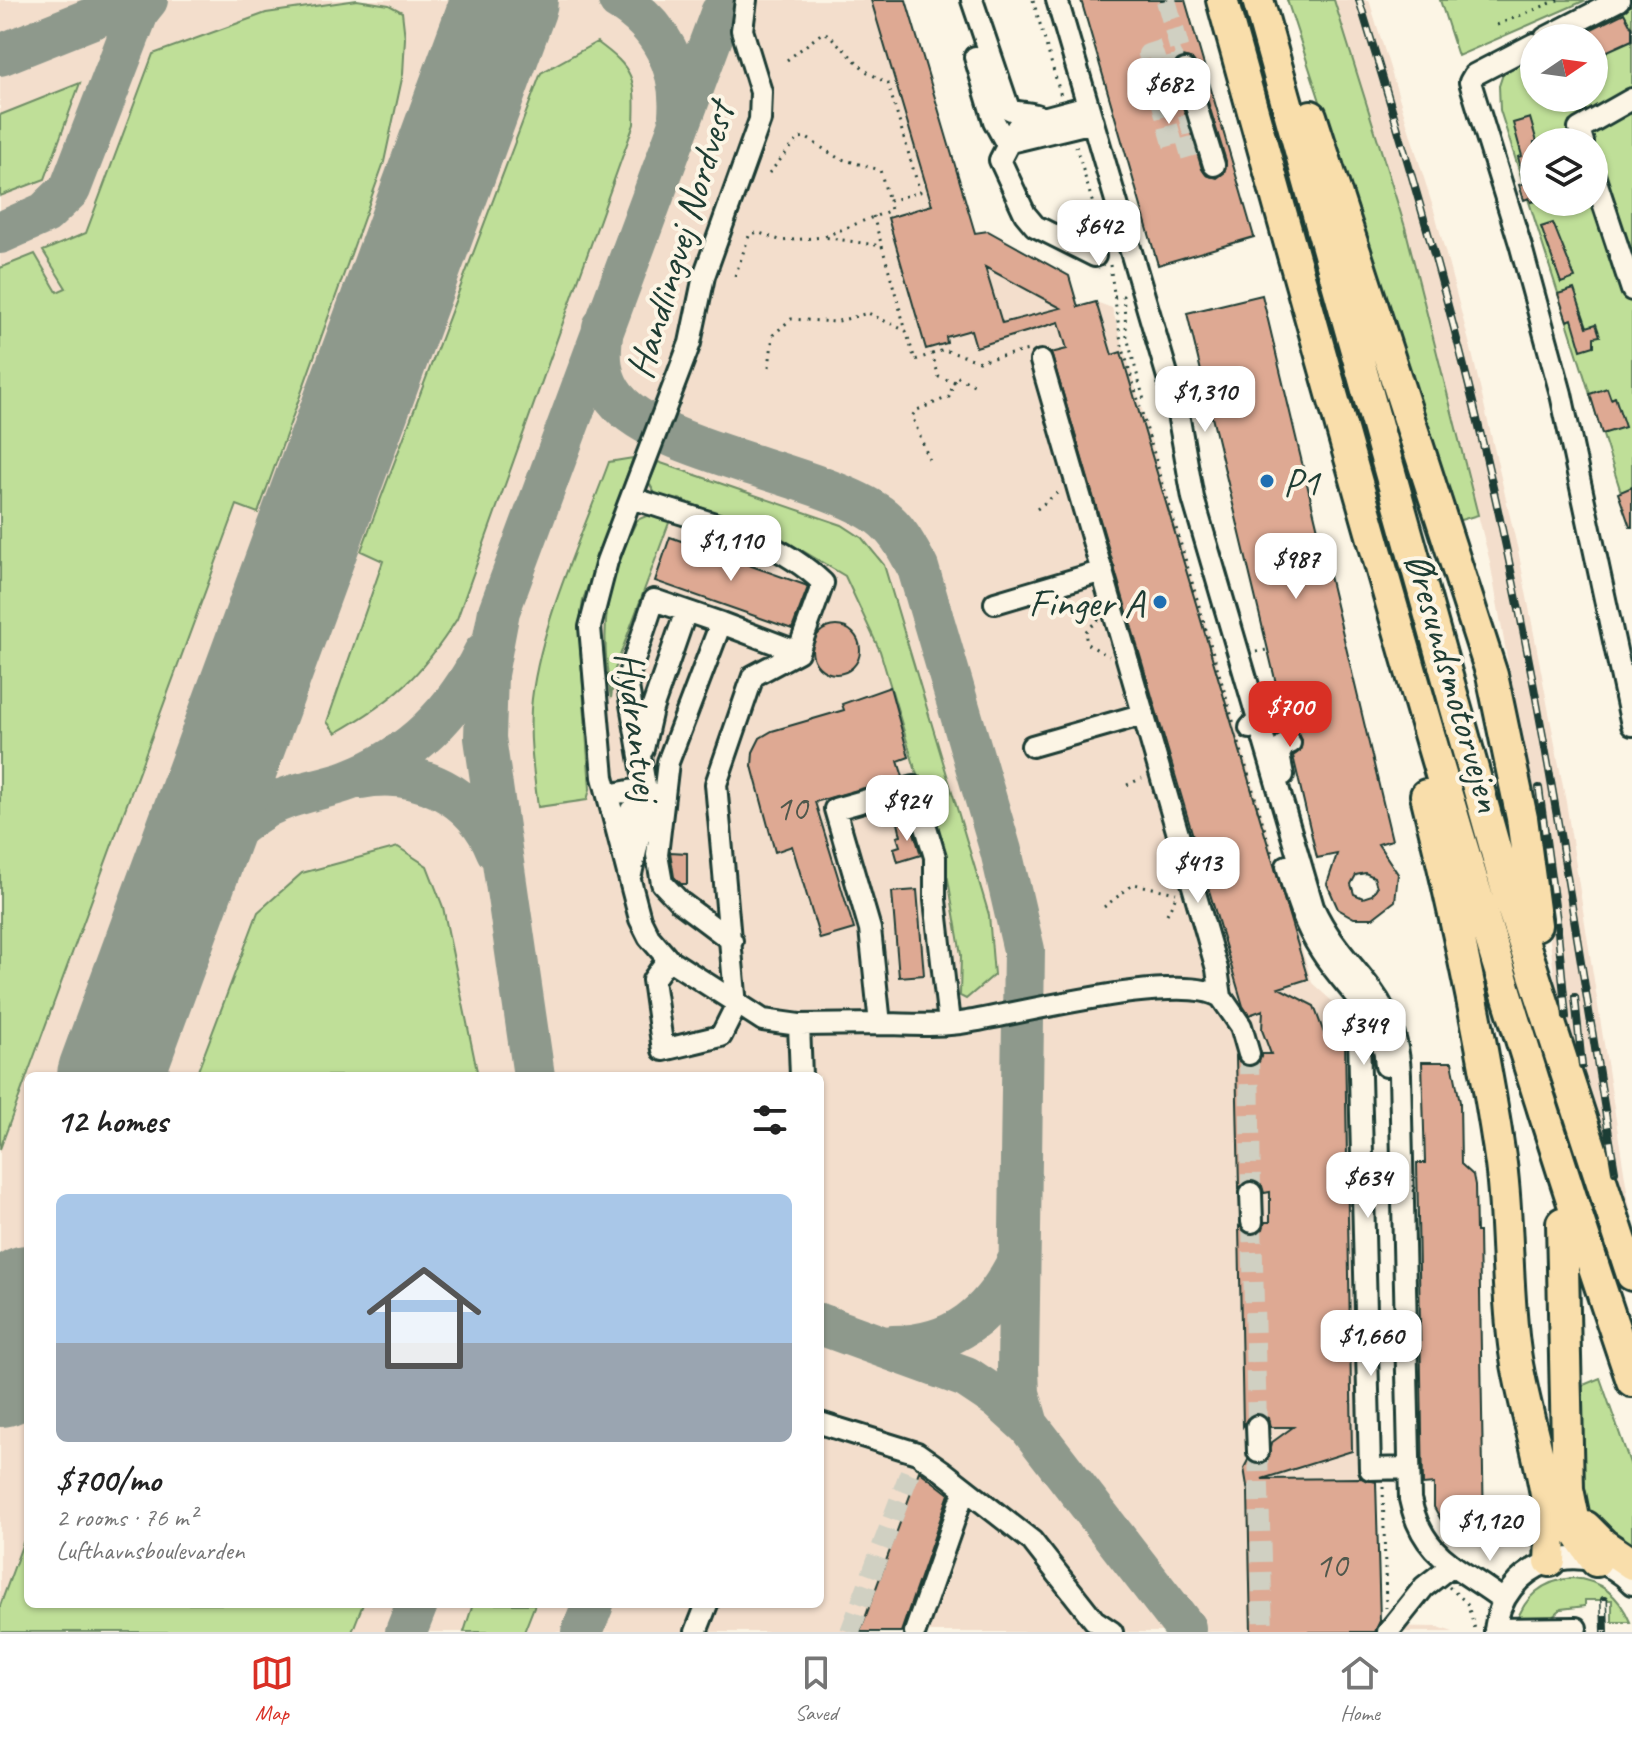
<!DOCTYPE html>
<html lang="en">
<head>
<meta charset="utf-8">
<style>
  :root { --surface:#fff; --page:#f6f6f6; --text:#222; --muted:#767676; --line:#e0e0e0; --accent:#d93025 }
  body { margin:0; font-family:Caveat,sans-serif; background:var(--page); color:var(--text); height:100vh; display:flex; flex-direction:column; font-size:30px; white-space:nowrap }
  * { box-sizing:border-box; margin:0 }
  p { font-size:26px; color:var(--muted) }
  .icon { flex:none; width:44px; height:44px; fill:none; stroke:currentColor; stroke-width:2; stroke-linecap:round; stroke-linejoin:round }
  .map { position:relative; flex:1; overflow:hidden }
  .side { position:absolute; left:24px; top:1072px; width:800px; height:536px; display:flex; flex-direction:column; background:var(--surface); border-radius:12px; box-shadow:0 2px 6px #0004 }
  .side>* { flex:none }
  .needle { width:52px; rotate:77deg }
  .tools { position:absolute; left:1520px; top:24px; display:grid; gap:16px }
  .tools a { display:grid; place-items:center; width:88px; height:88px; border-radius:50%; background:var(--surface); box-shadow:0 2px 6px #0004; font-size:40px }
  .price { position:absolute; translate:-50% -68px; padding:0 18px; border-radius:16px; background:#fff; color:#222; font-size:26px; line-height:52px; filter:drop-shadow(0 2px 4px #0008) }
  .price::after { content:''; position:absolute; left:50%; top:48px; width:24px; height:18px; margin-left:-12px; background:inherit; clip-path:polygon(0 0,100% 0,50% 100%) }
  .price.on { background:var(--accent); color:#fff }
  ul { padding:0; list-style:none }
  li { display:grid; align-content:center; gap:16px; height:424px; padding:0 32px }
  li+li { border-top:2px solid var(--line) }
  li span { display:grid; place-items:center; height:248px; border-radius:12px; color:#555 }
  li>.icon { margin-inline-start:auto }
  span .icon { width:144px; height:144px; fill:#fffc; stroke-width:1 }
  li b { font-size:34px }
  h2 { display:flex; justify-content:space-between; align-items:center; height:96px; padding:0 32px; font-size:34px }
  .menu { display:flex; justify-content:space-around; align-items:center; height:112px; border-top:2px solid var(--line); background:var(--surface); font-size:22px; color:var(--muted) }
  .menu a { display:grid; justify-items:center; gap:4px }
  .menu .on { color:var(--accent) }
  .map>svg:first-child { display:block }
</style>
</head>
<body>
<div class="map">
<svg width="1632" height="1632" viewBox="0 0 1632 1632">
  <rect width="100%" height="100%" fill="#fcf5e5"/>
  <filter id="ink" filterUnits="userSpaceOnUse"><feTurbulence type="fractalNoise" baseFrequency=".0125" numOctaves="2"/><feDisplacementMap in="SourceGraphic" scale="16" xChannelSelector="R" yChannelSelector="G"/><feConvolveMatrix kernelMatrix="1 2 1 2 8 2 1 2 1" color-interpolation-filters="sRGB"/></filter>
  <g filter="url(#ink)">
    <path fill="#f3decc" fill-rule="evenodd" d="M0,0h906l72,244 4,-13h6l81,45 9,31 18,-5 16,6 200,675 32,29 29,614 65,1 15,5h-1453zM28,1076h792v528h-792z
      M1334,0h35l67,217 36,136 47,202 47,247 66,420 -77,-240 -21,-172 -44,-248 -85,-335z"/>
    <path fill="#bfdf98" stroke="#6f8e66" stroke-width="2" fill-rule="evenodd" d="M357,0l32,5 13,7 3,26 -2,36 -19,88 -126,351 -21,-8 -237,644v-881l35,-14 22,38 9,-4 -23,-37 43,-18 67,-179 113,-41z
      M1287,0h47l71,227 73,288 -21,6z
      M1440,0h146l-128,56z
      M1632,5v522l-132,-417 -1,-24 7,-21 28,-13v46h60v-60h-31zM1534,142h60v60h-60z
      M597,42c37,27 39,36 37,82l-177,495c-36,57 -63,81 -121,114l-9,-11 56,-161 -22,-10 180,-478z
      M80,83l-35,96 -45,17v-81z
      M633,458l-50,142 -4,29 11,160 -3,11 -49,7c-4,-32 -9,-65 -7,-98 6,-78 51,-173 78,-247z
      M658,462l184,63 20,13 22,27 105,350 5,60 -28,24 -6,-3 1,-41 -13,-76 -68,-228 -35,-75 -66,-39 -100,-38 -4,5 -19,-9 -7,-12z
      M651,514l19,6 -55,149 -4,29c-12,-71 -6,-113 26,-178z
      M398,847l29,19 16,41 35,169h-282l62,-164 44,-39z
      M1600,1378l32,91v82l-38,-31 -9,-14 -4,-120z
      M28,1529v75h335l-11,28h-352v-26z
      M1572,1578c29,2 47,17 58,44h-18v-22h-27v6l-24,3 -16,15 -30,1c10,-29 27,-44 57,-47z
      M473,1604h62l-11,28h-60z"/>
    <g fill="none" stroke-linecap="round" stroke-linejoin="round">
      <path stroke="#8e998c" stroke-width="42" d="M619,0c41,24 64,68 60,115
        M491,39l22,-39
        M0,55l138,-55
        M0,233l45,-20 25,-24 69,-179 8,-10
        M603,327c-3,22 -5,44 8,65 35,59 206,79 268,123 19,14 28,33 39,53l83,283 23,99 -6,419 1,24 9,32
        M360,778c58,-11 115,17 137,73
        M165,925c32,-49 49,-89 103,-119 25,-14 55,-16 81,-26 62,-23 107,-69 135,-127
        M534,1076l-49,-338 2,-64 12,-63 222,-598
        M820,1324l146,53 33,22 29,26 157,203
        M892,1346c63,0 100,-32 127,-87
        M0,1399l28,-43
        M406,1632l11,-28
        M582,1632l11,-28"/>
      <path stroke="#8e998c" stroke-width="106" d="M110,1076l395,-1076
        M0,1374l28,-76"/>
    </g>
    <path fill="#dea993" stroke="#1f3d34" stroke-width="2" fill-rule="evenodd" d="M871,0h35l69,233 13,-2 81,45 9,31 18,-5 16,53 9,-3 187,627 -29,9 35,18 11,30 20,4 7,411 -90,28 99,-1 15,4 4,139 -5,11h-124l-3,-140 -4,-24 4,-8 10,5 8,-3 5,-19 22,-16h-23l-2,-9 -11,-5 -8,3 -6,10 -4,-200 14,9 10,-6 2,-7h5v-30l-6,1 -2,-7 -11,-6 -12,8 -3,-131 5,7 11,3 7,-5 3,-8h9l-9,-24 1,-20 -14,5 -6,-9 -192,-653 16,-4 -8,-27 -83,25 -5,-17 -25,7 1,6 -21,6 -38,-131 44,-13zM985,267l76,41 -59,15z
      M1081,0h104l69,237 -96,28zM1182,57l11,3 4,6 29,95 -2,12 -7,5 -11,-3 -4,-6 -29,-95 2,-12z
      M1624,13l8,15v12l-31,14 -2,-4 -5,2v-14h-21z
      M1530,118l7,24h-3v59l-3,1 -2,-4 -5,2 -5,-15 6,-2 -7,-26 4,-1 -9,-33z
      M1553,223l22,55 -14,5 -20,-56z
      M1574,289l13,38 9,-3 4,12 -6,1v9l-13,4 -9,-31 -5,2 -9,-27z
      M1262,295l130,545 -14,4 20,30 -3,27 -22,17h-19l-16,-9 -11,-25 10,-30 -20,4 -24,-102 7,-5 2,-11 -4,-7 -11,-3 -1,-4 6,-4 4,-11 -4,-7 -12,-4 -93,-387zM1365,873l9,4 3,10 -5,8 -9,3 -9,-4 -3,-10 5,-9z
      M1607,388l4,11 4,-2 10,30 -23,7 -12,-40z
      M1632,487v40h-2l-12,-34z
      M670,537l135,48 3,2 -16,42 -137,-48z
      M812 650a24 24 0 1 1 48 0a24 24 0 1 1-48 0Z
      M890,687l19,70 -11,4 5,16 -88,25 39,127 -34,10 -28,-93 -17,6 -23,-86 1,-14 7,-14 12,-7 72,-21 -2,-6z
      M910,820l11,35 -23,7 -4,-14 6,-2 -3,-9 4,-1 -3,-13z
      M670,852l17,1v31h-6l-7,-7z
      M917,890l7,85 -25,2 -7,-85z
      M1422,1062h30l8,40 1,62 12,11 2,10 1,47h3l5,299h-29l-10,-4 -11,-20v-23l-11,1 -6,-322h8z
      M919,1471l30,23 -48,138h-41z"/>
    <g fill="none" stroke-linecap="round" stroke-linejoin="round">
      <path stroke="#d0d0c2" stroke-width="20" stroke-dasharray="20 10" stroke-linecap="butt" d="M1166,0l15,54
        M1172,56l24,89 -21,6 -27,-97 30,-10
        M1249,1054l2,139
        M1252,1222l5,204
        M1258,1452l5,180
        M850,1632l67,-179"/>
      <path stroke="#d0d0c2" stroke-width="30" stroke-dasharray="30 15" stroke-linecap="butt" d="M1545,1025l7,92"/>
      <g stroke="#1f3d34" stroke-width="26">
        <path id="minor" d="M972,0l37,109c11,6 22,2 34,9l45,-12
          M1057,0l120,408 16,90 120,409c32,69 84,82 87,168l10,424c13,60 49,67 93,101
          M1545,38l74,-38
          M1534,44l-60,31 -4,7 51,165 40,147 71,331
          M975,57l19,64 12,22
          M1185,70l29,95
          M1043,118l-26,9 -17,33 25,54 10,12 60,30
          M1583,142l-4,-13 53,-30
          M1006,143l87,-21
          M1594,175l38,115
          M1041,361l176,608 4,28 20,29 8,28
          M632,498c65,22 141,36 191,85l-25,69 -45,24 -37,108 20,222 -15,30 -58,14 -10,-70 15,-21 95,61 36,5 2,51
          M995,603l108,-32
          M1250,728l8,-9 25,-6
          M1032,746l112,-32
          M643,749l9,-40 34,-98 35,12
          M1283,775l-4,-20 5,-10 6,-2
          M608,795l37,-7
          M653,832l-26,-151 27,-81 32,11
          M1287,866c8,30 17,59 34,85 25,40 63,63 65,115
          M631,874l7,-32 -7,-32 17,-3
          M732,941l-52,-39 -18,-19 -5,-28 11,-93 53,-139 77,29
          M668,959l-19,-22 -9,-18 -37,-142 -13,-150 17,-66 83,-218 14,-67 56,-156 1,-28 -19,-62 4,-30
          M880,1024c28,0 59,3 87,-2 52,-8 214,-51 254,-25
          M799,1025l81,-1 -10,-95 -35,-120 79,-22 21,70v43l14,123
          M1389,1026l-27,4 -3,7 11,432 39,-1
          M1251,1193l1,29
          M820,1423l97,30 24,17 91,71 62,79 18,12
          M1257,1426l1,26
          M1495,1629l81,-1
          M696,1632l11,-28
          M915,1632l50,-143
          M1388,1632l36,-45 27,-21
          M1495,1632c6,-70 89,-99 137,-48"/>
      </g>
      <g stroke="#1f3d34" stroke-width="36">
        <path id="highway" d="M1222,0c129,463 255,926 410,1381
          M1258,0l251,898 123,377
          M1311,116l181,559 30,143 14,107
          M1426,795c30,122 57,245 75,369 8,62 5,126 14,188 10,69 40,139 35,209
          M1562,1223l6,266 9,44 19,28
          M1586,1527l18,18 28,19"/>
      </g>
      <path stroke="#1f3d34" stroke-width="3" stroke-dasharray="2 6" stroke-linecap="butt" d="M1033,0l28,96
        M1497,25l61,-25
        M787,60l35,-27 6,1 38,37 22,13 32,108 -31,9 2,9 -68,27 59,9 24,85
        M1076,146l28,96
        M769,173l30,-35 6,-1 33,21 42,12 9,31
        M873,216l9,30
        M1110,265l11,77 113,382
        M735,276l14,-40 8,-4 25,9 41,-4
        M1114,296h9l4,41 17,63
        M932,354l12,-4 35,11 50,-11
        M769,367l4,-32 18,-16 44,3 33,-9 38,18 9,29 17,-6 7,23 15,5 -5,15 -32,13 -5,6 17,43
        M954,382l2,-6 18,9
        M1037,509l24,-19
        M1099,619l-14,13 2,12 22,12
        M1256,652l11,-2
        M1239,743l33,111
        M1127,785l15,-7
        M1104,907l30,-23 42,9
        M1167,914l10,-20
        M1383,1487l3,121
        M1449,1587l18,16 9,29"/>
      <use href="#minor" stroke="#fcf5e5" stroke-width="20"/>
      <use href="#highway" stroke="#f9deab" stroke-width="30"/>
      <g stroke="#1f3d34" stroke-width="8">
        <path id="rail" d="M1359,0c53,173 104,346 142,524 47,214 78,431 114,647
          M1539,788l18,133 9,96
          M1575,997l7,69
          M1604,1600l1,32"/>
      </g>
      <use href="#rail" stroke="#fcf5e5" stroke-width="5" stroke-dasharray="15" stroke-linecap="butt"/>
    </g>
  </g>
  <g fill="#1f6fb2" stroke="#fcf5e5" stroke-width="3">
    <circle cx="1267" cy="481" r="8"/>
    <circle cx="1160" cy="602" r="8"/>
  </g>
  <g text-anchor="middle" stroke-width="8" stroke-linejoin="round" paint-order="stroke">
    <g font-size="36" fill="#4f584c">
      <text x="791" y="820">10</text>
      <text x="1331" y="1577">10</text>
    </g>
    <g font-size="40" fill="#1f3d34" stroke="#fcf5e5">
      <text transform="translate(679 240) rotate(-73)" y="14">Handlingvej Nordvest</text>
      <text transform="translate(1455 682) rotate(74)" y="14">Øresundsmotorvejen</text>
      <text transform="translate(639 726) rotate(83)" y="14">Hydrantvej</text>
    </g>
    <g font-size="40" fill="#1f3d34" stroke="#fcf5e5" text-anchor="start">
      <text x="1283" y="495">P1</text>
      <text x="1144" y="616" text-anchor="end">Finger A</text>
    </g>
  </g>
</svg>
<div class="tools">
<a><svg class="needle" viewBox="-14 -14 28 28"><path d="M0-13l5 13h-10z" fill="#e53935"/><path d="M0 13l5-13h-10z" fill="#767676"/></svg></a>
<a><svg class="icon" aria-label="layers" viewBox="0 0 24 24"><path d="M12 4l9 5-9 5-9-5zM3 14l9 5 9-5"/></svg></a>
</div>
<b class="price" style="left:1169px;top:126px">$682</b>
<b class="price" style="left:1099px;top:268px">$642</b>
<b class="price" style="left:1205px;top:434px">$1,310</b>
<b class="price" style="left:731px;top:583px">$1,110</b>
<b class="price" style="left:1296px;top:601px">$987</b>
<b class="price on" style="left:1290px;top:749px">$700</b>
<b class="price" style="left:907px;top:843px">$924</b>
<b class="price" style="left:1198px;top:905px">$413</b>
<b class="price" style="left:1364px;top:1067px">$349</b>
<b class="price" style="left:1368px;top:1220px">$634</b>
<b class="price" style="left:1371px;top:1378px">$1,660</b>
<b class="price" style="left:1490px;top:1563px">$1,120</b>
<section class="side">
<h2>12 homes<svg class="icon" aria-label="filters" viewBox="0 0 24 24"><path d="M4 7h16M4 17h16"/><circle cx="9" cy="7" r="2"/><circle cx="15" cy="17" r="2"/></svg></h2>
<ul>
<li><span style="background:linear-gradient(#a9c7e8 60%,#9aa5b1 0)"><svg class="icon" aria-label="home" viewBox="0 0 24 24"><path d="M3 11l9-7 9 7M6 9v11h12V9"/></svg></span><div><b>$700/mo</b><p>2 rooms · 76 m²</p><p>Lufthavnsboulevarden</p></div></li>
</ul>
</section>
</div>
<nav class="menu">
<a class="on"><svg class="icon" aria-label="map" viewBox="0 0 24 24"><path d="M3 6l6-2 6 2 6-2v14l-6 2-6-2-6 2zM9 4v14M15 6v14"/></svg>Map</a>
<a><svg class="icon" aria-label="saved" viewBox="0 0 24 24"><path d="M7 4h10v16l-5-4-5 4z"/></svg>Saved</a>
<a><svg class="icon" aria-label="home" viewBox="0 0 24 24"><path d="M3 11l9-7 9 7M6 9v11h12V9"/></svg>Home</a>
</nav>
</body>
</html>
